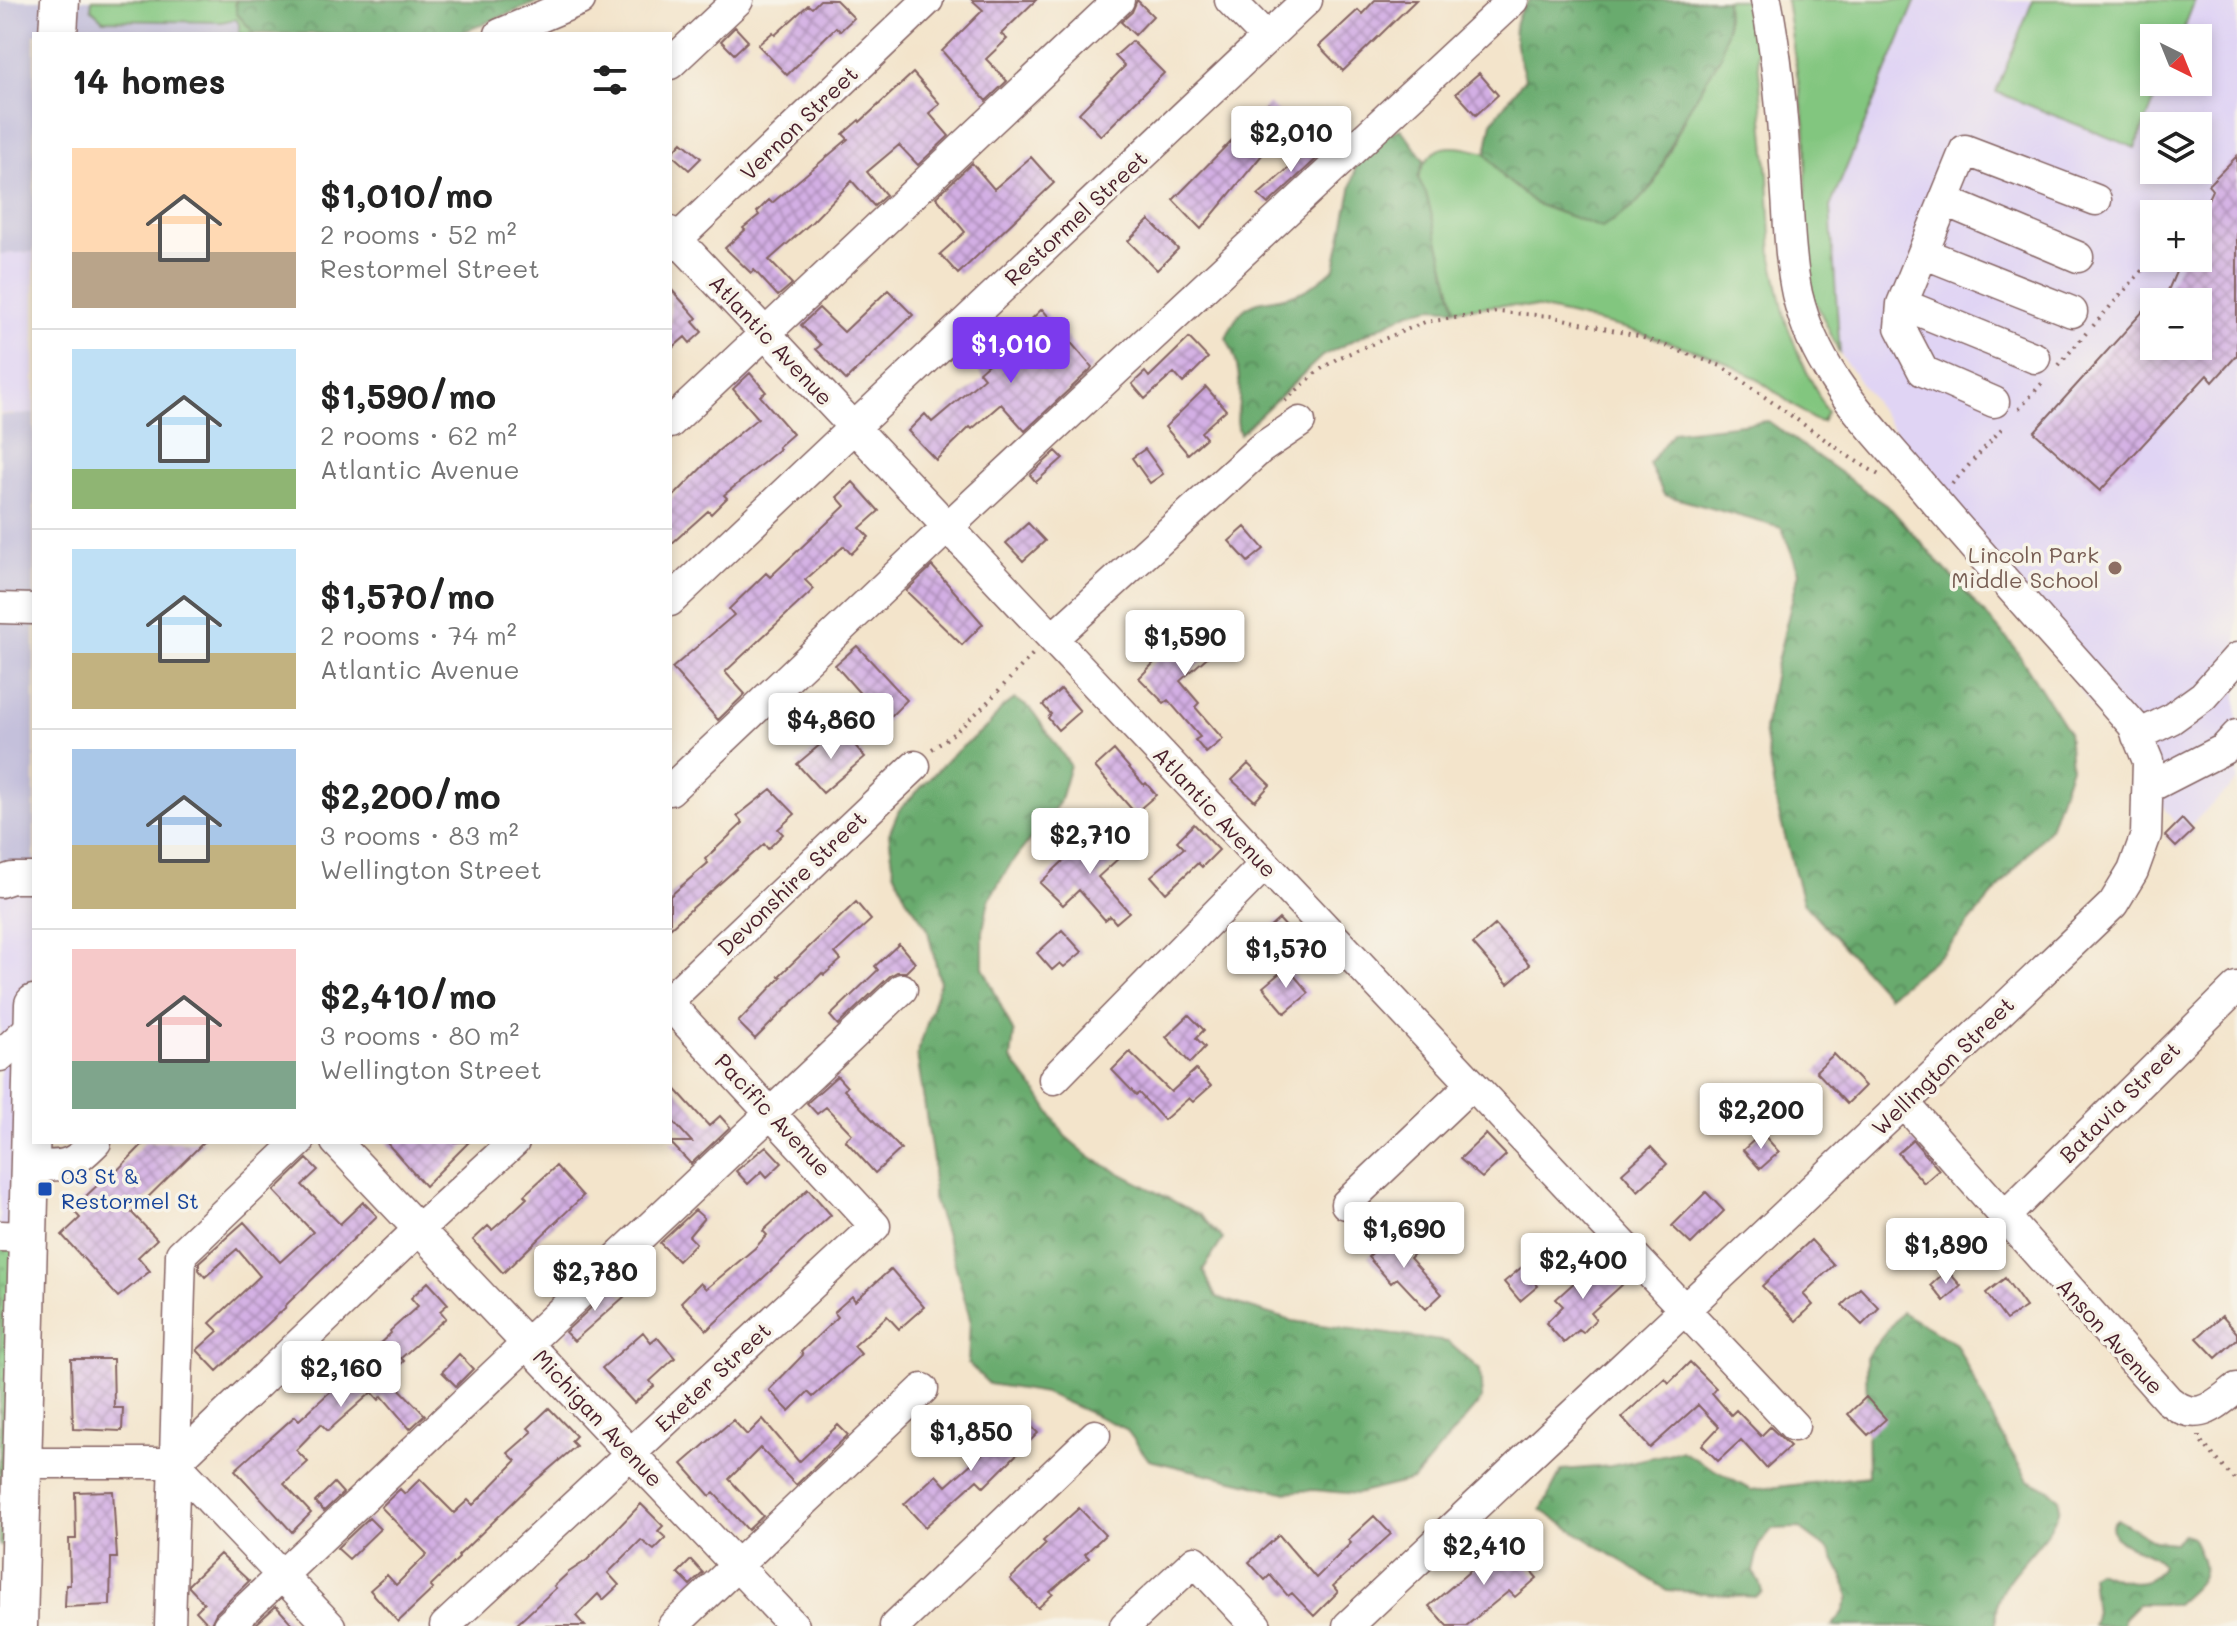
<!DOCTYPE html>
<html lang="en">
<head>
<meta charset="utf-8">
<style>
  :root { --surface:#fff; --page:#f2f2f2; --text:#222; --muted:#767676; --line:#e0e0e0; --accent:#7c3aed }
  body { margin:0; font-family:Mali,sans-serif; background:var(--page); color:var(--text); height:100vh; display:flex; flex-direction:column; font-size:30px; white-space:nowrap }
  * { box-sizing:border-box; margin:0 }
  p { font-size:26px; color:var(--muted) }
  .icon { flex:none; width:44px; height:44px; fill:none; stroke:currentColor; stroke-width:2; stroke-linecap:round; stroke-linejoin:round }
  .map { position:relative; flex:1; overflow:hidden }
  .details { position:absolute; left:32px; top:32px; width:640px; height:1112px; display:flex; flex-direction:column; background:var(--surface); border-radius:0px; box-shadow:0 4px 12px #0003 }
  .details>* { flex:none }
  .needle { width:52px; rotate:137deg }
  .controls { position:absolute; left:2140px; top:24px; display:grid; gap:16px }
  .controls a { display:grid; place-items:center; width:72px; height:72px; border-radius:0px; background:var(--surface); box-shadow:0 4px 12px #0003; font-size:40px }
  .price { position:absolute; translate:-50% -68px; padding:0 18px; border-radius:8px; background:#fff; color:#222; font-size:26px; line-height:52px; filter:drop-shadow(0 2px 4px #0008) }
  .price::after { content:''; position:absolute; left:50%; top:48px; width:24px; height:18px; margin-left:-12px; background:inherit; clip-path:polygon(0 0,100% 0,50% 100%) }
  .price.current { background:var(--accent); color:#fff }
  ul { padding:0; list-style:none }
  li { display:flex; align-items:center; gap:24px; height:200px; padding:0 40px }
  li+li { border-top:2px solid var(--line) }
  li span { display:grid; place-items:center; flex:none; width:224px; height:160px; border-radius:0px; color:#555 }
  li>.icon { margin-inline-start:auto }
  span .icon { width:96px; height:96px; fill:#fffc; stroke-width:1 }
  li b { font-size:34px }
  h2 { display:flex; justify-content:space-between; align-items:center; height:96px; padding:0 40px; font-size:34px }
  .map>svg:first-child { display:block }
</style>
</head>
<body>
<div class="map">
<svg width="2237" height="1626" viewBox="0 0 2237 1626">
  <defs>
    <pattern id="forest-crowns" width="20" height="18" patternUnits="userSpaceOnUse" patternTransform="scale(2)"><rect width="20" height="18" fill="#69ab6e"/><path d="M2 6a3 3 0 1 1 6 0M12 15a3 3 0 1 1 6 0" fill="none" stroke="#588b5b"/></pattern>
    <pattern id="park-dots" width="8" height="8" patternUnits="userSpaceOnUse" patternTransform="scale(2)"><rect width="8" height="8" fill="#82c67f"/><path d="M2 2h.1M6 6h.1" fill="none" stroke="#6ca068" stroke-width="1.8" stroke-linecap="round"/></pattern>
    <pattern id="building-cross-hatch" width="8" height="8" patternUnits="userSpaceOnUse" patternTransform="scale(2)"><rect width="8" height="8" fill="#d3afe4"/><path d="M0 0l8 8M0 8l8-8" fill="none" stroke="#ad8eb9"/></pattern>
  </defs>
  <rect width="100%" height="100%" fill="#f7f3e8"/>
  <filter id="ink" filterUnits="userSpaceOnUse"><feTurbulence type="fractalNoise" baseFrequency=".0125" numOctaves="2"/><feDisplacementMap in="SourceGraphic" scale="16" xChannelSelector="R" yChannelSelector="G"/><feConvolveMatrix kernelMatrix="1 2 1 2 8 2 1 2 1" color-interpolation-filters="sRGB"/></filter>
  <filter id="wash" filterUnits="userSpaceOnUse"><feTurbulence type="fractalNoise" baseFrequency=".006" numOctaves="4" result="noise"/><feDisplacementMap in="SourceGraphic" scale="32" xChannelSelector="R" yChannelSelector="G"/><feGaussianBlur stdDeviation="1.8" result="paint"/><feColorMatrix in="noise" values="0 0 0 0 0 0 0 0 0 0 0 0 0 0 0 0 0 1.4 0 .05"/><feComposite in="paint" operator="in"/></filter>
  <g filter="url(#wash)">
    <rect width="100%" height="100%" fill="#f3e4cb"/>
    <path fill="#e0d4f4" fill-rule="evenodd" d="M1916,0h321v781l-55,52 -342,-479 -10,-147zM2154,38h44v44h-44zM2154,126h44v44h-44zM2154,214h44v44h-44zM2154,302h44v44h-44z
      M34,252v162h-34v-160z
      M34,878l-5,359 -29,-1v-354z"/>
    <path fill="#c4c0db" d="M0,0h244l-2,34h-208v218l-34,2z
      M34,414v464l-34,4v-467z"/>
    <path fill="#82c67f" stroke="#667255" stroke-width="2" d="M92,0h144l-1,4 20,30h-16v-10l-3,-5 -15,3 -118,-2 -12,-11z
      M1726,0h27l15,176 4,82 14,64 14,36 27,54 -5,10 -8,-2 -60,-43 -39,-20 -87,-28 -89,-21 -36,-3 -47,4 -38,-131c13,-38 33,-34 68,-25l18,25 150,6 73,-157z
      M1786,0h130l-86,207 10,147 -29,-62 -5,-34v-126z
      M2033,0h162l-15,38h-26v44h8l-27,66 -139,-56z"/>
    <path fill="url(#forest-crowns)" stroke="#5a654c" stroke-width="2" d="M236,0h307l-85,34h-203l-19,-21z
      M1530,0h196l1,27 -6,29 -41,68 -26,60 -21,23 -31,21 -66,-24 -32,-26 -18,-25 6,-31 33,-44c-8,-29 -21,-54 5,-78z
      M1401,129l23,31 -6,18 8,15 30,116 -23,-2 -23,5 -88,44 -82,78c-5,-13 -2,-20 -1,-33 2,-22 -2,-44 -13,-63 21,-50 38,-30 77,-47 12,-6 22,-14 32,-23l22,-108 35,-28z
      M1768,421l123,88 121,135 56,87 3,36 -21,61 -106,124 -56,44 -85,-94 -26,-95 -13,-77 12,-64 23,-94 -17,-44 -118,-33 -15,-31 24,-32z
      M1015,699l16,10 39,56 -11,38 -49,62 -21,34 -6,31v37l31,67 -3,25 28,36 26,41 26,22 109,57 23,24 -20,31 13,27 76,24 156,21 32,28 2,29 -69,81 -56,14 -44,-4 -30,2 -134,-32 -23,-31 -81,-36 -56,-9 -21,-21 2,-44 -18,-66 -19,-54v-38l-16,-106 23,-73 -13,-55 -21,-29 -12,-27 -5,-37 10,-24 15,-15 37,-39 38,-31 14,-18z
      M1902,1312l54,32 45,91 27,45 20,9 11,9c5,33 -52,71 -61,102 -3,8 -2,18 -2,26h-164l11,-13 6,-16 -7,-23 -12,-23 -31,-23 -27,1 -13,16 -6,27 6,9 3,11 -7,5 -88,-7 -126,-80 21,-40 49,-4 70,-15 70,39 117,-14 -2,-119z
      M2117,1519l38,22 19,2 10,-9 8,3c20,37 13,41 -16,67h-38l-14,14 -1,8h-30l2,-12 -4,-39 6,-4c21,9 51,21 65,-5 -11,-20 -50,-15 -50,-42z"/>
    <path fill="url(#park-dots)" stroke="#667255" stroke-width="2" d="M0,1236l29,1 -10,309h-19z"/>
    <g id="blocks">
      <path fill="url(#building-cross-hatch)" d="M820,0h16l18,18 -14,13 -4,-4 -49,48 -29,-30 15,-13 2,3 33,-30 4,3z
        M972,0h64l-35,34 6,5 -21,20 21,22 -21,20 -44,-50 41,-41z
        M1137,0l16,16 -18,19 -14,-13 11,-10z
        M1375,0h41l-73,71 -24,-25 39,-36 4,4z
        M735,27l13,14 -14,13 -13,-13z
        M1132,41l32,32 -63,63 -22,-23 46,-47 -10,-10z
        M913,73l27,31 -11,9 20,23 -31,29 -19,-20 -32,27 19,23 -12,11 -22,-25 -40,41 -43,38 23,24 -14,12 -24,-26 -3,3 -26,-25 20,-18 -2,-2 16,-13 -2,-3 12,-12 3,3 76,-64 -5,-5 16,-14 1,2z
        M1479,73l19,22 -22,20 -20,-22z
        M1268,104l22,17 -89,108 -28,-29 63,-64 4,4z
        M682,142l19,16 -12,12 -18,-16z
        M1317,143l8,8 -57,53 -10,-9z
        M2237,156v199l-24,27 -6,-7 -107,116 -66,-59 120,-133v47h44v-44h-35l19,-44h16v-36l14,-32 -4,-5z
        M1031,157l23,26 -96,91 -18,-20 25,-22 -29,-35 36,-34 22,26z
        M1149,220l29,29 -21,21 -29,-29z
        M670,288l27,30 -4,4 9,10 -12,11 -5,-6 -15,13z
        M888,290l25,25 -67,65 -30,-31 5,-4 -20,-20 18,-17 25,24z
        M1042,309l50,58 -2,3 -65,61 -24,-27 -29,25 -2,-2 -34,33 -28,-29 17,-17 7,8 52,-44 -5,-6 47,-41 -3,-4z
        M1189,338l19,20 -25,25 -9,-10 -29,26 -13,-15 13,-12 4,5z
        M750,373l16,19 -6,4 33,38 -15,13 2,2 -56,46 3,3 -16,16 -3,-3 -38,34v-45l48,-49 40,-33 -25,-29z
        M1206,387l20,23 -25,22 5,6 -18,16 -23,-27z
        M1145,449l18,25 -13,9 -18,-25z
        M1056,451l7,7 -27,24 -6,-7z
        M853,482l26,29 -19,17 9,9 -18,17 -7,-8 -39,34 9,9 -89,83 20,22 -27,26 -46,-52 62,-53 -5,-6 37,-36 4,4 75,-71 -8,-9z
        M1028,523l17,18 -22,20 -17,-18z
        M1245,527l19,22 -16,13 -19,-21z
        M932,566l51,58 -21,21 -56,-54z
        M1199,617l23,27 -42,37 19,22 -4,4 28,32 -17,14 -11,-13 5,-3 -32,-37 -4,3 -25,-25z
        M857,646l50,54 -22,22 -50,-57z
        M1061,689l19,22 -22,19 -10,-12 3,-4 -8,-9z
        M840,728l25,29 -42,36 -26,-29z
        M1114,750l30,35 2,-2 10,12 -21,18 -40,-46z
        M1248,764l22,21 -15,16 -23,-21z
        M771,789l24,25 -17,15 5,5 -15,15 -4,-5 -94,84v-32l38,-33 -3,-4 38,-36 -6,-7z
        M2182,819l11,12 -17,16 -11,-11z
        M1194,824l25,26 -17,17 -4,-4 -32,30 -15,-17 33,-28 -7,-7z
        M1113,827l18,20 -33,30 31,35 -13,11 -6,-7 -5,4 -26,-30 -16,15 -23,-22 35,-33 6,6z
        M856,902l15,18 -36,33 6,7 -17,15 -2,-2 -67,66 -17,-17 43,-45 -2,-1z
        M1279,919l19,21 -28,24 -18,-20z
        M1495,925l35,40 -22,19 -35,-40z
        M1062,930l20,22 -18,15 -4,-4 -8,7 -15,-17z
        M899,944l16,19 -9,9h-9l-7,4 -52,49 -8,-9 48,-46 -3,-4z
        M1287,967l22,26 -24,20 -22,-26z
        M1189,1015l15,15 -8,8 9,9 -15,16 -24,-26z
        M1130,1052l41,40 25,-23 15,17 -18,16 -4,-4 -25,22 -25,-27 -3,2 -24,-25z
        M1834,1054l31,32 -18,18 -31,-33z
        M837,1076l10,11 -3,3 57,59 -26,24 -30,-33 7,-6 -26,-27 -9,7 -10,-11z
        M670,1083l39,43 11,-10 10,11 -39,37 -21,-22h22l-22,-24z
        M1762,1133l17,19 -19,17 -17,-19z
        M1486,1134l20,21 -24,23 -22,-19z
        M1913,1140l26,30 -15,13 -26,-30z
        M145,1142h59l-72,71 25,26 -19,18 12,14 -32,26 -56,-62 18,-17 -8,-9 30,-28 3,2z
        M386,1142h83l-44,44z
        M766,1146l16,17 -15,14 -5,-6 -14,13 -12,-13z
        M1651,1147l16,17 -29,27 -16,-18z
        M307,1159l11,11 -16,15 38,39 23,-22 14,14 -92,90 1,1 -69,64 -20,-21 21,-19 -8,-8 50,-47 -23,-27 -32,28 -6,-7v-8l45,-40 36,40 33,-30 -39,-41z
        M556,1166l27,30 -80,77 -30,-33 15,-14 4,4 16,-14 19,-18 -3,-3z
        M808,1189l23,26 -124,115 -26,-28 19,-19 6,6 49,-41 12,-13 -4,-4z
        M1706,1192l18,19 -33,33 -19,-18z
        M695,1210l9,8 -15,18 7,7 -18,18 -18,-18z
        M1394,1233l20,21 -4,4 32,36 -16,15 -29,-31 -6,5 -23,-26z
        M1811,1240l23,25 -31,29 10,11 -17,16 -34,-35z
        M1599,1260l23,25 -31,28 5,6 -13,14 -4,-3 -15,13 -18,-20 17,-17 -7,-7z
        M1522,1267l16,19 -18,15 -16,-19z
        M891,1269l33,38 -25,22 -12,-13 -33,30 7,8 -48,43 -5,-5 -19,19 -20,-21 34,-35 -2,-3 37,-35 -4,-5 18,-16 3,5z
        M1947,1270l14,16 -17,15 -13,-16z
        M2005,1278l21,29 -20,13 -20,-27z
        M428,1282l20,22 -8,7 6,7 -45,40 3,3 -17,15 38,39 -15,14 -28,-33 -3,4 -7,-8 -44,39 -7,-7 -25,26 12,12 -24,22 27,29 -19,19 -57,-62 60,-54 4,4 33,-30 -4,-5 17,-15 3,3 43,-40 -1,-2 28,-25 -7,-8z
        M614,1286l10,11 -50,44 -9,-9z
        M1860,1288l19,20 -17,17 -20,-20z
        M2222,1316l15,17v6l-21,19 -19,-20z
        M643,1332l8,10 6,-5 18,21 -25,23 4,5 -20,17 -32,-35z
        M459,1354l14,15 -17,17 -14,-14z
        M71,1359h42l1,49h9l-1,23 -49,-2z
        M1690,1362l26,26 -4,5 19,22 5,-5 25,26 9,-9 20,19 -24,22 -25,-28 -23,21 -16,-16 17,-18 -21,-22 -48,43 -28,-31 43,-39 4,5z
        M1866,1397l20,22 -18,16 -20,-21z
        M549,1408l27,28 -5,5 5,5 -42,36 -76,74 1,2 -29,28 3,3 -35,33 -28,-32 17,-15 9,10 31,-31 -46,-47 19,-18 5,5 15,-15 34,34 14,-13 5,5 43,-44 -8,-8 24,-21 -4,-4z
        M1020,1415l18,18 -54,54 -7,-7 -52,47 -21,-23 32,-29 10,11 46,-41z
        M763,1419l36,43 39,-37 10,10 -52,50 -36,-37 -31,31 34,37 -15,14 -34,-37 -4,3 -28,-32 51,-44 14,15z
        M334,1483l9,10 -19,18 -9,-9z
        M113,1491l4,67h-6l-1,47 -45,2 1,-22h4l-1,-46h7l-1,-47z
        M641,1504l22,22 -5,5 8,7 -12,12 -13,-10 -33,33 11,12 -16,15 -5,-6 -22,22 9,10h-70l41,-38 -2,-2 15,-14 18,-12z
        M1079,1508l26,27 -20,19 4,4 -39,34 3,2 -15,14 -28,-29 36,-35 -3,-3z
        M1374,1516l17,18 -58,52 5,6 -24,24 -22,-23 -4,3 -18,-21 -5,5 -16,-18 30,-27 37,43 35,-35 -3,-3z
        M369,1518l11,11 -31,30 -12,-11z
        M1505,1541l32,37 -22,19 -6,-6 -43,35h-19l-18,-20z
        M220,1554l29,27 -33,32 -6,13 -14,-15 8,-8 -15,-16v-3z
        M691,1560l12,13 -13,12 -12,-12z
        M276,1606l18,20h-40z"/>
    </g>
  </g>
  <g filter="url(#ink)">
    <use href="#blocks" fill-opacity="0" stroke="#856463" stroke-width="2"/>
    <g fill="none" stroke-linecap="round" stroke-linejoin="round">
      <g stroke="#856463" stroke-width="33">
        <path id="minor" d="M1230,0l37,38
          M500,34l80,-34
          M670,64l68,-64
          M1945,201l133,56
          M670,232l1124,1194
          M670,246l258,-246
          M1923,253l149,59
          M1902,304l133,54
          M1994,402l-71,-31 -23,-44 2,-23 63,-154 131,50
          M670,423l449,-423
          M670,601l637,-601
          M0,608l34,1
          M1053,638l207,-189 40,-27
          M2137,736l34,-17 32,-23 34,-38
          M2148,788l76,-39 13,-14
          M670,790l266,-252 577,-538
          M0,882l12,-4h22
          M670,999l245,-233
          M0,1056l34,-32
          M1054,1079l210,-214
          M1905,1104l263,296c29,24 44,7 69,-12
          M336,1142l458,484
          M31,1165c34,2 41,1 65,-23
          M1346,1204l126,-120
          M2003,1218l234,-231
          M0,1236l29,1
          M21,1463h154l244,-234 95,-87
          M175,1463l155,163
          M170,1626l11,-372 118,-112
          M228,1626l674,-637
          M445,1626l430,-400 -205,-221
          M673,1626l250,-237
          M895,1626l200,-191
          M1125,1626l70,-65 61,65
          M1348,1626c255,-241 512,-479 765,-722l20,-33 13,-36 2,-74 -15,-36c-72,-82 -146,-162 -216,-245 -50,-59 -101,-106 -120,-186 -8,-37 -8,-76 -11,-114 -3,-60 -8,-120 -20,-180"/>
      </g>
      <g stroke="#856463" stroke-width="41">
        <path id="major" d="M58,34l2,-34
          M18,1626l16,-622"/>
      </g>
      <path stroke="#856463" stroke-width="4" stroke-dasharray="2 6" stroke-linecap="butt" d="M2093,326l61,-69
        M2059,365l28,-33
        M1285,401l33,-30 20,-13 87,-36 73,-10 52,4 88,20 83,30 130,92 28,17
        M2019,409l26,-29
        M1952,484l53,-59
        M932,749c40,-26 68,-61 101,-95
        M2199,1435v4l38,43"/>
      <use href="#minor" stroke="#fff" stroke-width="30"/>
      <use href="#major" stroke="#fff" stroke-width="38"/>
    </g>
  </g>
  <circle fill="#8d6e63" stroke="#f7f3e8" stroke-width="3" cx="2115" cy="568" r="8"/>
  <rect fill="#1a4fb4" stroke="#f7f3e8" stroke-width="3" x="37" y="1181" width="16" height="16" rx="4"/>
  <g text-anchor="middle" stroke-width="7" stroke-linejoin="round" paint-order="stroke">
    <g font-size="22" fill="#4a1f2b" stroke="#f7f3e8">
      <text transform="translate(799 123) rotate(-44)" y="8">Vernon Street</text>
      <text transform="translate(1076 218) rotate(-43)" y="8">Restormel Street</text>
      <text transform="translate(771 340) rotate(47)" y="8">Atlantic Avenue</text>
      <text transform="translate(1215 812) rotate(47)" y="8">Atlantic Avenue</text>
      <text transform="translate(792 883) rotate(-44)" y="8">Devonshire Street</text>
      <text transform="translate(1943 1066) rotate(-44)" y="8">Wellington Street</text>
      <text transform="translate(2120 1102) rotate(-45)" y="8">Batavia Street</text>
      <text transform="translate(773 1115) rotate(47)" y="8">Pacific Avenue</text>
      <text transform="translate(2110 1336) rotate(48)" y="8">Anson Avenue</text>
      <text transform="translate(713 1377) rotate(-43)" y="8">Exeter Street</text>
      <text transform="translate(598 1418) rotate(47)" y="8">Michigan Avenue</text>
    </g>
    <g font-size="22" fill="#785e54" stroke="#f7f3e8" text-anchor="end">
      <text x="2099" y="563">Lincoln Park<tspan x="2099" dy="25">Middle School</tspan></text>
    </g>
    <g font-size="22" fill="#164399" stroke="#f7f3e8" text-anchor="start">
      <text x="61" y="1184">03 St &amp;<tspan x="61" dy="25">Restormel St</tspan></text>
    </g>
  </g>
</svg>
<div class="controls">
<a><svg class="needle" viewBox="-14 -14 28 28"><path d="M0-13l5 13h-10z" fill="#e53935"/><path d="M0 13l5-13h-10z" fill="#767676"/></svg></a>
<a><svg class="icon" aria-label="layers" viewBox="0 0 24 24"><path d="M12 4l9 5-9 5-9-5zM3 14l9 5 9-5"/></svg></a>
<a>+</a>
<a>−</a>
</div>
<b class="price" style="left:1291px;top:174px">$2,010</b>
<b class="price current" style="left:1011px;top:385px">$1,010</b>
<b class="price" style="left:1185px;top:678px">$1,590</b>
<b class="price" style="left:831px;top:761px">$4,860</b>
<b class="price" style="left:1090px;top:876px">$2,710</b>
<b class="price" style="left:1286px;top:990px">$1,570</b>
<b class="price" style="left:1761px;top:1151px">$2,200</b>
<b class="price" style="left:1404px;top:1270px">$1,690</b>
<b class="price" style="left:1946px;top:1286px">$1,890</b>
<b class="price" style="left:1583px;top:1301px">$2,400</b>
<b class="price" style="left:595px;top:1313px">$2,780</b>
<b class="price" style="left:341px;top:1409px">$2,160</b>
<b class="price" style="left:971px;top:1473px">$1,850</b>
<b class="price" style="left:1484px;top:1587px">$2,410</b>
<section class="details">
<h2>14 homes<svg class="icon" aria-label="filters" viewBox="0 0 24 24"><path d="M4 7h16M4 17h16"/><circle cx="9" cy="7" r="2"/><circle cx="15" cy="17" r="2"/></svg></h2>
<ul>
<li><span style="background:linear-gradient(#ffd9b3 65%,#b9a48a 0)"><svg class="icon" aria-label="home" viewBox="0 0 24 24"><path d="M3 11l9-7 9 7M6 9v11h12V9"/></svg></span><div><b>$1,010/mo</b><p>2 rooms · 52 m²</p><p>Restormel Street</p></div></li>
<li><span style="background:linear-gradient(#bfe0f5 75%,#8fb573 0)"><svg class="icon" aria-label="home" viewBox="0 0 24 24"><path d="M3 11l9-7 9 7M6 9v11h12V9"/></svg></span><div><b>$1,590/mo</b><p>2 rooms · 62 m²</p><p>Atlantic Avenue</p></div></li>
<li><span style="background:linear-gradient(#bfe0f5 65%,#c2b280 0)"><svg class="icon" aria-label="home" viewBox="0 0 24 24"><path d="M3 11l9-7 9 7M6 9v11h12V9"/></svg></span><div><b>$1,570/mo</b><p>2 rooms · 74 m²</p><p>Atlantic Avenue</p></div></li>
<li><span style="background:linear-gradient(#a9c7e8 60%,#c2b280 0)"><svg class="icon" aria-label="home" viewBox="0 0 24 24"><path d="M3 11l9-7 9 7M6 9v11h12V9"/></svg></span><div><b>$2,200/mo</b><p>3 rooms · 83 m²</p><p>Wellington Street</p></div></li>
<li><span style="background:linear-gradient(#f6c9c9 70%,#7fa58c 0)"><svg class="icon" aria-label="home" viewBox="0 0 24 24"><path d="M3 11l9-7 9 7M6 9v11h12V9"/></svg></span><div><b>$2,410/mo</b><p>3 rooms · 80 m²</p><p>Wellington Street</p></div></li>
</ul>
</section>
</div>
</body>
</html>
